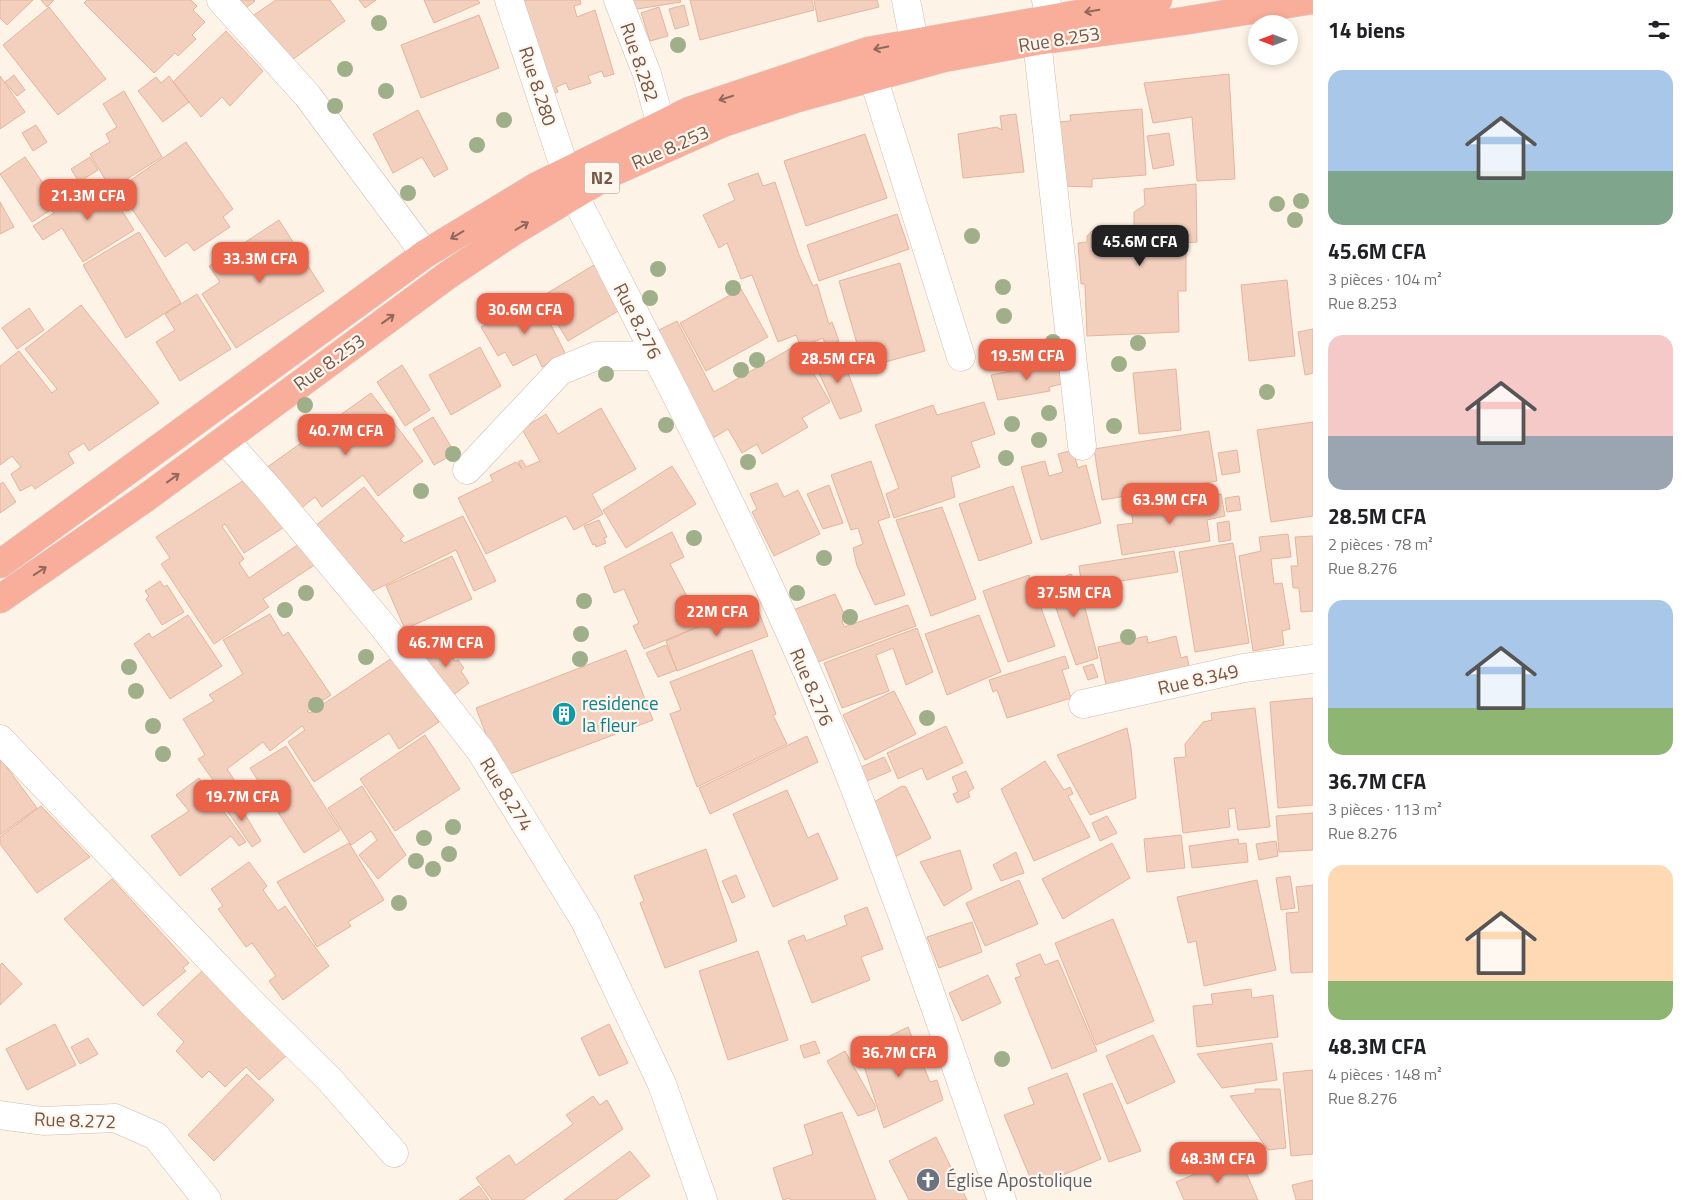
<!DOCTYPE html>
<html lang="fr">
<head>
<meta charset="utf-8">
<style>
  :root { --surface:#fff; --page:#f2f2f2; --text:#202124; --muted:#757577; --accent:#ea6248 }
  body { margin:0; font-family:"Titillium Web",sans-serif; background:var(--page); color:var(--text); height:100vh; display:flex; flex-direction:column; font-size:19px; white-space:nowrap }
  * { box-sizing:border-box; margin:0 }
  p { font-size:16px; color:var(--muted) }
  .icon { flex:none; width:28px; height:28px; fill:none; stroke:currentColor; stroke-width:2; stroke-linecap:round; stroke-linejoin:round }
  .map { position:relative; flex:1; overflow:hidden }
  .sheet { display:flex; flex-direction:column; background:var(--surface); width:375px }
  .sheet>* { flex:none }
  .needle { width:32px; rotate:270deg }
  .buttons { position:absolute; left:1248px; top:15px; display:grid; gap:10px }
  .buttons a { display:grid; place-items:center; width:50px; height:50px; border-radius:50%; background:var(--surface); box-shadow:0 2px 8px #0003; font-size:25px }
  .price { position:absolute; translate:-50% -42px; padding:0 11px; border-radius:10px; background:var(--accent); color:#fff; font-size:16px; line-height:32px; filter:drop-shadow(0 1px 2px #0008) }
  .price::after { content:''; position:absolute; left:50%; top:30px; width:15px; height:11px; margin-left:-8px; background:inherit; clip-path:polygon(0 0,100% 0,50% 100%) }
  .price.current { background:#222; color:#fff }
  ul { padding:0; list-style:none }
  li { display:grid; align-content:center; gap:10px; height:265px; padding:0 15px }
  li span { display:grid; place-items:center; height:155px; border-radius:15px; color:#555 }
  li>.icon { margin-inline-start:auto }
  span .icon { width:90px; height:90px; fill:#fffc; stroke-width:1 }
  li b { font-size:21px }
  h2 { display:flex; justify-content:space-between; align-items:center; height:60px; padding:0 15px; font-size:21px }
  main { display:flex; flex:1; min-height:0 }
  .map>svg:first-child { display:block }
</style>
</head>
<body>
<main>
<div class="map">
<svg width="1313" height="1200" viewBox="0 0 1313 1200">
  <rect width="100%" height="100%" fill="#fdf3e6"/>
  <path fill="#f3cfbd" stroke="#e6b49d" d="M0,0h33l-26,25 -7,-7z
    M41,0h13l-7,7z
    M87,0h104l6,6 -4,4 12,12 -13,13 4,4 -18,17 -3,-3 -21,20 -70,-70z
    M238,0h16l1,1 -9,7z
    M276,0h54l15,21 -57,42 -34,-48z
    M359,0h17l-11,8z
    M424,0h54l2,3 -46,20z
    M520,0h60l1,4 -7,2 3,11 18,-7 19,64 -10,3 -2,-6 -14,5 3,7 -22,7 -3,-7 -10,4 2,5 -12,4z
    M630,0h50l1,2 -50,8z
    M690,0h122l2,10 -114,30z
    M814,0h63l2,7 -61,15z
    M684,5l5,20 -14,4 -6,-20z
    M49,7l57,72 -48,36 -55,-70z
    M659,7l9,29 -18,5 -9,-28z
    M479,15l20,53 -78,30 -20,-53z
    M226,31l37,40 -33,35 -8,-9 -21,20 -28,-35z
    M1229,74l6,105 -38,2 -5,-64 -39,6 -9,-40z
    M14,75l11,15 -8,6 -12,-14z
    M0,76l25,36 -25,17z
    M169,76l20,26 -26,20 -25,-31 18,-14 5,6z
    M124,91l38,66 -51,32 -21,-35 20,-12 -4,-8 11,-7 -14,-23z
    M1142,109l4,66 -54,4v8l-30,-1 -5,-64 14,-1 -1,-6z
    M418,110l30,59 -14,8 -12,-20 -29,16 -20,-39z
    M1016,114l8,58 -61,6 -5,-44 39,-7 5,3 -2,-14z
    M36,125l11,17 -14,9 -11,-18z
    M1169,133l5,32 -21,4 -6,-33z
    M865,134l22,64 -81,28 -22,-65z
    M186,142l47,67 -10,8 7,10 -36,24 -7,-9 -22,15 -47,-68z
    M25,157l33,48 -26,17 -32,-48z
    M90,157l8,13 -19,12 -8,-13z
    M758,173l5,13 12,-4 24,73 14,31 4,-2 12,40 3,-2 7,19 -13,5 -3,-8 -22,9 -5,-12 -18,7 -26,-67 -11,4 -14,-36 -8,5 -16,-33 32,-15 -7,-16z
    M102,179l32,51 -51,32 -21,-34 -19,12 -10,-14 21,-13 -3,-3z
    M1196,184l1,58 -11,1v48h-8l1,41 -92,4 -2,-52h-4l-3,-41 9,-1v-6l6,-6 27,-2 10,11 12,-1 -8,-10v-16l11,-7 -1,-16z
    M0,202l14,25 -14,7z
    M897,214l12,35 -90,32 -12,-36z
    M279,220l45,71 -88,57 -34,-54 18,-12 -11,-16z
    M139,232l42,71 -55,35 -43,-73z
    M900,263l25,88 -61,17 -25,-87z
    M594,265l26,45 -52,31 -27,-44z
    M1287,280l8,76 -46,5 -8,-76z
    M741,289l27,48 -62,34 -26,-48z
    M197,294l34,55 -51,32 -24,-39 19,-12 -10,-16z
    M537,297l29,58 -24,12 -6,-13 -23,12 -8,-14 -7,4 -17,-29z
    M81,305l78,98 -70,48 -5,-8 -16,10 6,10 -39,26 -3,-4 -12,6 -9,-17 10,-7 -9,-11 -12,9v-99l19,-15 33,42 5,-4 -32,-40z
    M29,308l15,22 -27,19 -15,-21z
    M677,321l37,71 83,-47 33,57 -28,16 6,9 -46,27 -5,-10 -15,9 -14,-24 -15,9 -62,-104z
    M1313,329v44l-8,2 -7,-43z
    M480,347l21,39 -50,29 -22,-40z
    M840,351l22,60 -22,8 -27,-59z
    M1057,362l5,22 -13,3 1,4 -52,9 -7,-25z
    M402,365l28,45 -25,16 -28,-44z
    M1176,369l5,61 -42,4 -6,-61z
    M371,393l52,68 -45,35 -15,-21 -41,32 -7,-10 -16,13 -33,-42z
    M984,402l11,32 -24,8 9,25 -29,10 4,20 -61,21 -8,-24 13,-6 -24,-63 58,-20 4,10z
    M601,408l35,61 -44,25 11,20 -29,16 -8,-14 -80,38 -28,-56 35,-17 -3,-6 26,-13 6,7 -4,-7 4,-2 4,7 14,-6 -18,-32 24,-15 12,20z
    M433,417l22,36 -21,12 -21,-36z
    M1313,422v94l-42,6 -14,-92z
    M1209,431l8,50 -115,19 -8,-51z
    M1073,450l5,18 8,-3 15,58 -60,17 -20,-73 24,-6 4,15 14,-4 -5,-18z
    M1237,450l3,22 -18,3 -4,-22z
    M871,461l19,56 -12,4 27,74 -30,10 -18,-39 -4,-18 10,-4 -5,-16 -7,2 -20,-55z
    M672,466l24,38 -70,44 -23,-38z
    M252,475l34,51 -42,27 -19,-29 -3,2 22,33 -5,4 10,15 53,-36 14,22 -53,35 6,8 -55,37 -53,-80 9,-6 -14,-21z
    M3,482l13,20 -16,11v-29z
    M777,483l7,14 14,-7 22,44 -46,22 -22,-44 5,-3 -7,-15z
    M829,485l14,38 -20,6 -16,-35z
    M1013,486l19,57 -53,18 -20,-57z
    M364,487l40,49 -4,3 4,4 59,-27 33,65 -22,10 -18,-41 -89,44 -52,-68z
    M1221,494l4,22 -18,4 3,21 -88,14 -5,-30 16,-2 -2,-13z
    M1239,496l2,14 -14,2 -2,-14z
    M942,507l34,92 -45,17 -35,-96z
    M599,520l8,17 -3,1 2,5 -10,4 -1,-3 -2,1 -9,-19z
    M1229,521l2,19 -12,2 -2,-19z
    M672,532l12,25 -14,7 32,61 -58,24 -11,-23 6,-3 -15,-34 -10,4 -10,-26z
    M1288,534l3,23 -20,2 3,25 8,-1 8,46 -8,2 2,14 -31,6 -14,-95 22,-5 -2,-14z
    M1313,536v75l-12,1 -2,-24h-6l-2,-22h7l-3,-29z
    M1233,543l16,100 -54,9 -16,-100z
    M1174,551l4,21 -96,15 -3,-21z
    M452,556l20,43 -67,30 -19,-43z
    M1071,574l9,15 18,69 -22,7 -29,-82z
    M1029,575l26,71 -47,16 -25,-71z
    M160,581l4,6 3,-2 17,27 -22,13 -16,-26 3,-3 -4,-5z
    M835,594l11,24 -4,2 2,7 64,-22 8,21 -106,39 -17,-55z
    M755,602l13,34 -91,35 -11,-30z
    M270,614l13,22 5,-4 43,63 -24,16 3,2 85,-57 44,66 -40,27 -10,-16 -75,49 -26,-40 17,-12 -3,-4 -32,25 -7,-9 -36,27 12,18 -19,11 -5,-9 3,-2 -20,-28 7,-4 -22,-36 31,-18 -5,-6 34,-21 -20,-34z
    M188,615l34,51 -52,33 -36,-55 15,-11 3,5z
    M979,615l22,57 -54,23 -22,-61z
    M917,628l16,44 -27,13 -13,-37 -17,7 13,36 -47,17 -18,-45z
    M1147,636l1,7 28,-7 5,22 6,-2 2,10 -83,19 -8,-38z
    M440,641l15,20 3,-1 6,8 -3,3 8,12 -17,13 -28,-40 1,-5z
    M666,645l11,25 -19,7 -12,-24z
    M626,650l27,70 -151,57 -26,-69z
    M752,650l24,64 -3,1 14,29 -90,43 -27,-73 11,-4 -11,-28z
    M1065,656l4,12 -7,2 9,28 -64,20 -10,-28 -4,2 -4,-12z
    M1093,664l5,13 -10,3 -5,-13z
    M894,691l22,43 -51,26 -22,-45z
    M1313,698v107l-35,3 -8,-106z
    M1255,708l15,119 -32,3 -3,-22 -7,1 2,18 -47,6 -9,-75 12,-1 -1,-13 18,-22 9,-2 -1,-7z
    M946,726l17,37 -36,17 -5,-12 -24,11 -11,-26z
    M1127,728l4,20 5,50 -46,17 -33,-60z
    M425,735l35,54 -65,42 -35,-52z
    M807,736l11,26 -108,52 -11,-26z
    M286,746l54,84 -36,23 -54,-85z
    M884,757l7,14 -24,10 -6,-14z
    M0,758l37,50 -37,27z
    M1045,761l19,29 6,-3 3,7 -5,2 22,41 -56,24 -33,-72z
    M966,771l8,17 -6,4 2,5 -13,6 -4,-9 5,-2 -6,-15z
    M199,778l47,64 -7,4 -8,-10 -51,40 -29,-40 38,-25 -13,-16z
    M362,786l44,69 -28,24 -19,-24 18,-15 -6,-9 -20,14 -23,-37z
    M902,786l4,1 25,51 -38,20 -26,-52z
    M787,790l21,48 10,-5 20,46 -65,28 -40,-93z
    M235,798l26,43 -9,6 -28,-41z
    M41,806l49,51 -53,36 -37,-49v-7z
    M1313,813v37l-34,2 -3,-36z
    M1107,816l10,17 -17,8 -8,-18z
    M1181,835l4,33 -38,4 -3,-33z
    M1238,839l1,5 7,-1 2,19 -56,6 -3,-22z
    M1276,841l2,15 -19,4 -3,-16z
    M349,843l35,57 -36,22 3,4 -34,21 -40,-65z
    M1112,843l18,35 -67,41 -21,-40z
    M706,849l31,92 -72,27 -25,-65 4,-2 -10,-25z
    M960,850l12,39 -28,17 -24,-44z
    M1016,852l8,21 -23,8 -8,-16z
    M249,862l18,24 -4,4 15,21 7,-5 44,60 -46,34 -14,-19 7,-5 -24,-33 -6,4 -28,-38 5,-3 -12,-17z
    M736,875l9,22 -13,6 -10,-22z
    M1290,876l5,32 -14,2 -5,-32z
    M112,879l77,84 -6,5 3,3 -43,35 -79,-87z
    M1019,880l19,44 -53,22 -19,-43z
    M1257,880l19,90 -72,16 -8,-45 -8,2 -11,-46z
    M1313,885v87l-22,1 -5,-60 13,-1 -3,-25z
    M867,907l16,42 -22,8 9,23 -58,23 -24,-62 16,-6 2,6 41,-16 -3,-9z
    M1113,919l41,102 -58,24 -41,-102z
    M972,922l10,30 -43,16 -12,-31z
    M758,951l30,89 -60,20 -29,-89z
    M1040,954l5,11 13,-5 39,91 -45,18 -37,-91 6,-2 -5,-12z
    M2,963l20,21 -22,21v-40z
    M202,971l84,85 -27,24 -13,-13 -21,20 -16,-16 -7,7 -26,-27 8,-9 -27,-28z
    M988,975l13,28 -39,18 -13,-28z
    M1251,989l1,9 21,-3 5,42 -81,10 -4,-41 20,-2 -2,-10z
    M55,1024l21,41 -49,25 -21,-41z
    M609,1024l19,39 -29,13 -18,-38z
    M908,1027l22,55 7,-2 6,20 -59,28 -25,-77z
    M1153,1035l22,47 -48,22 -21,-48z
    M88,1038l10,16 -18,10 -9,-17z
    M815,1041l5,12 -16,5 -4,-12z
    M1272,1043l5,37 -55,8 -25,-34z
    M845,1051l30,54v5l-17,6 -31,-55z
    M1313,1070v84l-22,2 -8,-83z
    M1067,1073l34,86 -67,28 -30,-72 30,-11 -6,-16z
    M247,1074l27,26 -60,61 -26,-26z
    M1112,1083l29,68 -32,11 -26,-68z
    M1255,1089h25l6,59 -18,2 -38,-54 25,-3z
    M593,1096l7,9 7,-5 16,29 -100,71h-31l-16,-22 33,-23 7,10 57,-41 -7,-9z
    M842,1112l34,88h-86v-2l-7,2 -10,-32 40,-14 -9,-29z
    M936,1137l31,63h-58l-20,-39z
    M630,1151l20,25 -34,24h-52z
    M1233,1158l5,12 6,-2 14,32h-74l-8,-18z
    M1313,1180v20h-17l-4,-15z
    M479,1186l10,14h-30z"/>
  <g fill="none" stroke-linecap="round" stroke-linejoin="round">
    <g stroke="#d1bcae" stroke-width="29">
      <path id="street" d="M221,0l86,95 118,159
        M509,0l57,172
        M618,0l29,74 14,51
        M906,0l8,41
        M1046,0l4,18
        M1037,41l45,405
        M873,77l88,280
        M574,195c85,166 172,332 245,504 68,164 125,333 183,501
        M225,440l43,48 114,137 98,125 105,171 77,163 41,116
        M467,470l93,-99 36,-15h60
        M1083,704l161,-36 69,-9
        M0,739l252,264 78,77 64,73
        M0,1115l43,6 72,-3 41,18 51,64"/>
    </g>
    <g stroke="#dcd3d0" stroke-width="29">
      <path id="highway" d="M0,564l425,-310 112,-68 152,-75 179,-60 290,-51
        M0,599l147,-102 301,-222 66,-44 97,-58 112,-50 75,-25 146,-40 93,-17 146,-20 129,-21"/>
    </g>
    <use href="#street" stroke="#fff" stroke-width="28"/>
    <use href="#highway" stroke="#f9ae9b" stroke-width="28"/>
  </g>
  <g fill="#9faf8a">
    <circle cx="379" cy="23" r="8"/>
    <circle cx="678" cy="45" r="8"/>
    <circle cx="345" cy="69" r="8"/>
    <circle cx="386" cy="91" r="8"/>
    <circle cx="335" cy="106" r="8"/>
    <circle cx="504" cy="120" r="8"/>
    <circle cx="477" cy="145" r="8"/>
    <circle cx="408" cy="193" r="8"/>
    <circle cx="1301" cy="201" r="8"/>
    <circle cx="1277" cy="204" r="8"/>
    <circle cx="1295" cy="220" r="8"/>
    <circle cx="972" cy="236" r="8"/>
    <circle cx="658" cy="269" r="8"/>
    <circle cx="1003" cy="287" r="8"/>
    <circle cx="733" cy="288" r="8"/>
    <circle cx="650" cy="298" r="8"/>
    <circle cx="1004" cy="316" r="8"/>
    <circle cx="1053" cy="342" r="8"/>
    <circle cx="1138" cy="343" r="8"/>
    <circle cx="1019" cy="347" r="8"/>
    <circle cx="998" cy="351" r="8"/>
    <circle cx="757" cy="360" r="8"/>
    <circle cx="1119" cy="364" r="8"/>
    <circle cx="741" cy="370" r="8"/>
    <circle cx="606" cy="374" r="8"/>
    <circle cx="1267" cy="392" r="8"/>
    <circle cx="305" cy="405" r="8"/>
    <circle cx="1049" cy="413" r="8"/>
    <circle cx="1012" cy="424" r="8"/>
    <circle cx="666" cy="425" r="8"/>
    <circle cx="1114" cy="426" r="8"/>
    <circle cx="1039" cy="440" r="8"/>
    <circle cx="453" cy="454" r="8"/>
    <circle cx="1006" cy="458" r="8"/>
    <circle cx="748" cy="462" r="8"/>
    <circle cx="421" cy="491" r="8"/>
    <circle cx="694" cy="538" r="8"/>
    <circle cx="824" cy="558" r="8"/>
    <circle cx="306" cy="593" r="8"/>
    <circle cx="797" cy="593" r="8"/>
    <circle cx="584" cy="601" r="8"/>
    <circle cx="285" cy="610" r="8"/>
    <circle cx="850" cy="617" r="8"/>
    <circle cx="581" cy="634" r="8"/>
    <circle cx="1128" cy="637" r="8"/>
    <circle cx="366" cy="657" r="8"/>
    <circle cx="580" cy="659" r="8"/>
    <circle cx="129" cy="667" r="8"/>
    <circle cx="136" cy="691" r="8"/>
    <circle cx="316" cy="705" r="8"/>
    <circle cx="927" cy="718" r="8"/>
    <circle cx="153" cy="726" r="8"/>
    <circle cx="163" cy="754" r="8"/>
    <circle cx="453" cy="827" r="8"/>
    <circle cx="424" cy="838" r="8"/>
    <circle cx="449" cy="854" r="8"/>
    <circle cx="416" cy="861" r="8"/>
    <circle cx="433" cy="869" r="8"/>
    <circle cx="399" cy="903" r="8"/>
    <circle cx="1002" cy="1059" r="8"/>
  </g>
  <defs><path id="oneway-shaft" d="M-6 0H5M1.5-3L5.5 0L1.5 3" fill="none" stroke-width="1.6" stroke-linecap="round" stroke-linejoin="round" transform="scale(1.25)"/></defs>
  <g stroke="#91685a">
    <use href="#oneway-shaft" transform="translate(1092 11) rotate(171)"/>
    <use href="#oneway-shaft" transform="translate(881 48) rotate(168)"/>
    <use href="#oneway-shaft" transform="translate(726 98) rotate(162)"/>
    <use href="#oneway-shaft" transform="translate(522 226) rotate(-31)"/>
    <use href="#oneway-shaft" transform="translate(457 235) rotate(149)"/>
    <use href="#oneway-shaft" transform="translate(388 319) rotate(-36)"/>
    <use href="#oneway-shaft" transform="translate(173 478) rotate(-36)"/>
    <use href="#oneway-shaft" transform="translate(40 571) rotate(-34)"/>
  </g>
  <defs>
    <g id="building-disc" transform="scale(1.25)"><circle r="9.5" fill="#0f9aa8" stroke="#fff7ed"/><path d="M-4-6H4V6H1V3H-1V6H-4ZM-2.5-4.3h1.7v1.8h-1.7ZM.8-4.3h1.7v1.8H.8ZM-2.5-1h1.7V.8h-1.7ZM.8-1h1.7V.8H.8Z" fill="#fff"/></g>
    <g id="church-disc" transform="scale(1.25)"><circle r="9.5" fill="#6b7280" stroke="#fff7ed"/><path d="M-1.2-6h2.4v3.5h3.3v2.4h-3.3V6h-2.4V-.1h-3.3v-2.4h3.3Z" fill="#fff"/></g>
  </defs>
  <g fill-rule="evenodd">
    <use href="#building-disc" x="564" y="714"/>
    <use href="#church-disc" x="928" y="1180"/>
  </g>
  <g text-anchor="middle" stroke-width="4.5" stroke-linejoin="round" paint-order="stroke">
    <rect fill="#fff7ed" stroke="#a0877b" stroke-width="1" x="584.5" y="162.5" width="35" height="31" rx="4"/>
    <g font-size="18" font-weight="bold" fill="#77574a">
      <text x="602" y="184">N2</text>
    </g>
    <g font-size="19" fill="#77574a" stroke="#fff7ed">
      <text transform="translate(1059 39) rotate(-9)" y="7">Rue 8.253</text>
      <text transform="translate(640 62) rotate(71)" y="7">Rue 8.282</text>
      <text transform="translate(538 86) rotate(72)" y="7">Rue 8.280</text>
      <text transform="translate(670 147) rotate(-24)" y="7">Rue 8.253</text>
      <text transform="translate(638 321) rotate(63)" y="7">Rue 8.276</text>
      <text transform="translate(329 362) rotate(-36)" y="7">Rue 8.253</text>
      <text transform="translate(1198 679) rotate(-13)" y="7">Rue 8.349</text>
      <text transform="translate(812 687) rotate(67)" y="7">Rue 8.276</text>
      <text transform="translate(507 794) rotate(58)" y="7">Rue 8.274</text>
      <text transform="translate(75 1120) rotate(2)" y="7">Rue 8.272</text>
    </g>
    <g font-size="19" fill="#0d838f" stroke="#fff7ed" text-anchor="start">
      <text x="582" y="710">residence<tspan x="582" dy="22">la fleur</tspan></text>
    </g>
    <g font-size="19" fill="#5b616d" stroke="#fff7ed" text-anchor="start">
      <text x="946" y="1187">Église Apostolique</text>
    </g>
  </g>
</svg>
<div class="buttons">
<a><svg class="needle" viewBox="-14 -14 28 28"><path d="M0-13l5 13h-10z" fill="#e53935"/><path d="M0 13l5-13h-10z" fill="#757577"/></svg></a>
</div>
<b class="price" style="left:88px;top:221px">21.3M CFA</b>
<b class="price current" style="left:1140px;top:267px">45.6M CFA</b>
<b class="price" style="left:260px;top:284px">33.3M CFA</b>
<b class="price" style="left:525px;top:335px">30.6M CFA</b>
<b class="price" style="left:1027px;top:381px">19.5M CFA</b>
<b class="price" style="left:838px;top:384px">28.5M CFA</b>
<b class="price" style="left:346px;top:456px">40.7M CFA</b>
<b class="price" style="left:1170px;top:525px">63.9M CFA</b>
<b class="price" style="left:1074px;top:618px">37.5M CFA</b>
<b class="price" style="left:717px;top:637px">22M CFA</b>
<b class="price" style="left:446px;top:668px">46.7M CFA</b>
<b class="price" style="left:242px;top:822px">19.7M CFA</b>
<b class="price" style="left:899px;top:1078px">36.7M CFA</b>
<b class="price" style="left:1218px;top:1184px">48.3M CFA</b>
</div>
<section class="sheet">
<h2>14 biens<svg class="icon" aria-label="filters" viewBox="0 0 24 24"><path d="M4 7h16M4 17h16"/><circle cx="9" cy="7" r="2"/><circle cx="15" cy="17" r="2"/></svg></h2>
<ul>
<li><span style="background:linear-gradient(#a9c7e8 65%,#7fa58c 0)"><svg class="icon" aria-label="home" viewBox="0 0 24 24"><path d="M3 11l9-7 9 7M6 9v11h12V9"/></svg></span><div><b>45.6M CFA</b><p>3 pièces · 104 m²</p><p>Rue 8.253</p></div></li>
<li><span style="background:linear-gradient(#f6c9c9 65%,#9aa5b1 0)"><svg class="icon" aria-label="home" viewBox="0 0 24 24"><path d="M3 11l9-7 9 7M6 9v11h12V9"/></svg></span><div><b>28.5M CFA</b><p>2 pièces · 78 m²</p><p>Rue 8.276</p></div></li>
<li><span style="background:linear-gradient(#a9c7e8 70%,#8fb573 0)"><svg class="icon" aria-label="home" viewBox="0 0 24 24"><path d="M3 11l9-7 9 7M6 9v11h12V9"/></svg></span><div><b>36.7M CFA</b><p>3 pièces · 113 m²</p><p>Rue 8.276</p></div></li>
<li><span style="background:linear-gradient(#ffd9b3 75%,#8fb573 0)"><svg class="icon" aria-label="home" viewBox="0 0 24 24"><path d="M3 11l9-7 9 7M6 9v11h12V9"/></svg></span><div><b>48.3M CFA</b><p>4 pièces · 148 m²</p><p>Rue 8.276</p></div></li>
</ul>
</section>
</main>
</body>
</html>
